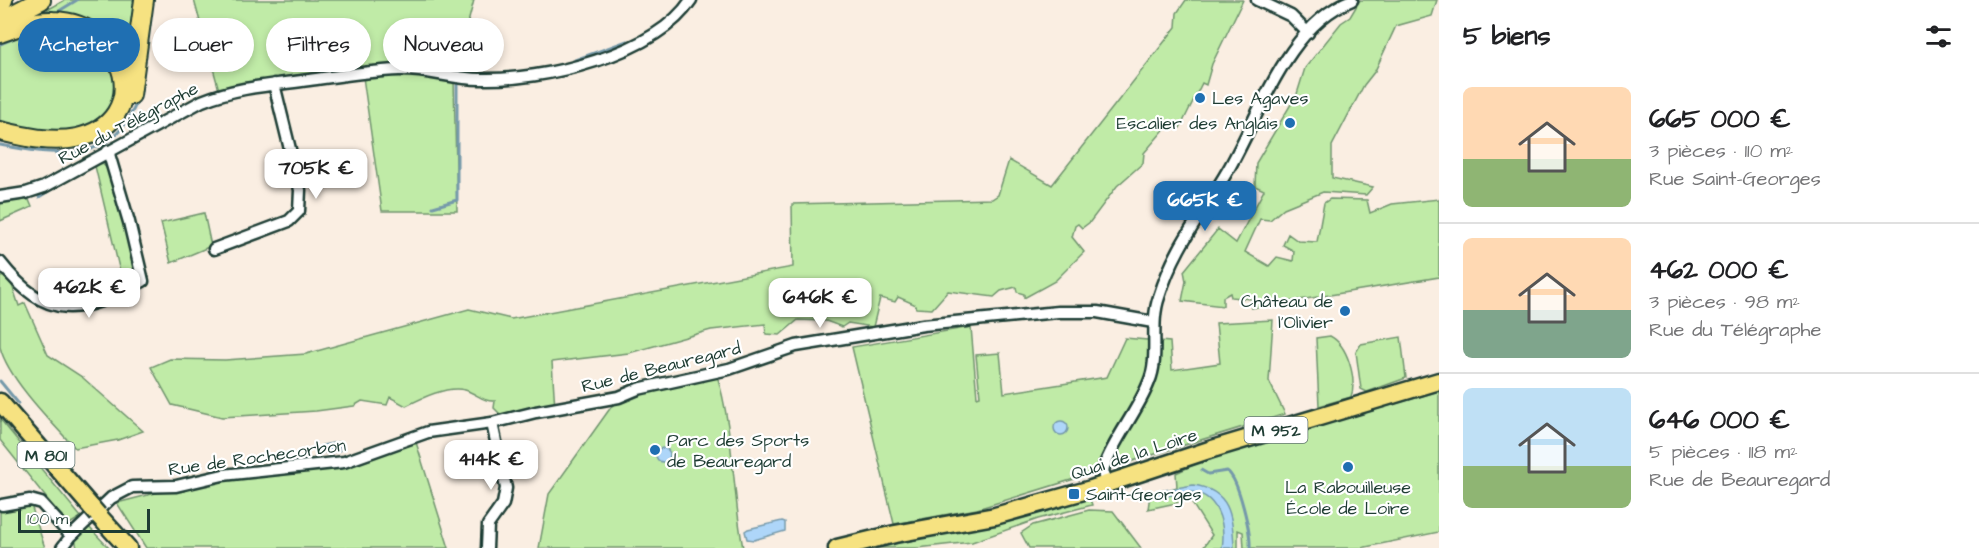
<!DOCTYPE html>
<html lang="fr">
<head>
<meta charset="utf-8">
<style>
  :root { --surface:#fff; --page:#f2f2f2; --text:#202124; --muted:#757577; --line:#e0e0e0; --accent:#1f6fb2 }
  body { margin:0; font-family:"Architects Daughter",sans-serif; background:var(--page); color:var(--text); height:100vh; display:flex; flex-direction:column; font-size:22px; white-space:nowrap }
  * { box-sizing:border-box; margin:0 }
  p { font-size:20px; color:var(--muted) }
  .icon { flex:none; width:33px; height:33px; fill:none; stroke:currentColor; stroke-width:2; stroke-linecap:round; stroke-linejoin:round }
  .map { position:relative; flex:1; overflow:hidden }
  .details { display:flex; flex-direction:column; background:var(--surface); width:540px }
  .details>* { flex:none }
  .top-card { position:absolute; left:18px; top:18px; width:570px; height:54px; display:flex; gap:12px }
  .scale { position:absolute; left:18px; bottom:15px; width:132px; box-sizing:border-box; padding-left:6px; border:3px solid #1f3d34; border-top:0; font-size:16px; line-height:21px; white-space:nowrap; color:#1f3d34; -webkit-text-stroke:4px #fff; paint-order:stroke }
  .price { position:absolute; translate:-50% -51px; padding:0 14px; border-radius:12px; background:#fff; color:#222; font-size:20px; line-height:39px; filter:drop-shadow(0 2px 3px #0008) }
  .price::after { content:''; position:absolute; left:50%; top:36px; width:18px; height:14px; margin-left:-9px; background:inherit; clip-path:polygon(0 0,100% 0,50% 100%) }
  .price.selected { background:var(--accent); color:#fff }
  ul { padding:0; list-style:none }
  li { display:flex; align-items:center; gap:18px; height:150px; padding:0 24px }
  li+li { border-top:2px solid var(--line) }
  li span { display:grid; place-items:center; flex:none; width:168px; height:120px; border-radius:9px; color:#555 }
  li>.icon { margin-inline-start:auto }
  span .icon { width:72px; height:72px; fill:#fffc; stroke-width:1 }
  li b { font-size:26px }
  h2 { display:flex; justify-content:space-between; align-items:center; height:72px; padding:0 24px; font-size:26px }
  .pill { padding:0 21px; border-radius:27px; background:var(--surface); box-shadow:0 3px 9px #0003; font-size:21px; line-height:54px }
  .pill.selected { background:var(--accent); color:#fff }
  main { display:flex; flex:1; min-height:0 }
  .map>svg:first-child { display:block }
</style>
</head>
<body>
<main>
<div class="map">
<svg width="1439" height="548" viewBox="0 0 1439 548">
  <rect width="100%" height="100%" fill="#faeee2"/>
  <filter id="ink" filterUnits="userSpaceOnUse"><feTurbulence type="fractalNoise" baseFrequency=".0167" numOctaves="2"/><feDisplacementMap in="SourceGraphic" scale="12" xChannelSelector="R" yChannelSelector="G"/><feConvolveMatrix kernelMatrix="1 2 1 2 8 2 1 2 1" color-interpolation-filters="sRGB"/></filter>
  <g filter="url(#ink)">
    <path fill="#c0eba7" stroke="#70946e" stroke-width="1.5" d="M65,0h73l-10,71c-13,-45 -44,-61 -90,-56z
      M194,0h280l-20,76 -30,-9 -205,23z
      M1186,0h57l-31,64 -6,21 -4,-2 -22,45 -12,-3 -24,28 -1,10 -26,23 -27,36 -8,6 -4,-4 -3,2 -3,11 12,15 -29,29 -31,17v-4l-7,-2 -1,-5 -15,4 -7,6 -46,-6 -16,18 -16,-1 -2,-4 -16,-7 -3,5 -15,-4 -7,29 -25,-4 -6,4 -16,-6 -28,-1 -18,15 -14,-1 -1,-10 -54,6 -82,23 -77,9 3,47 -57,13 2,-8 -6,-6 1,-7c-12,1 -19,-8 -30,-11 -17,-5 -44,8 -59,16l-16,-9 -3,8 -25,-4 -8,5 -38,5 -94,6 -50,-12 -21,-38 19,-8 55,1 81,-6 163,-45 42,10 282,-52 -1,-63 200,-5 6,-4 11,-35 43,25 124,-158 1,-14z
      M1360,0h77l-5,16 -36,10 -21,45 -11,14 -32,61v32l41,9 -7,8 -43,-3 -39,16 -14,12 -10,-1 -15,33 24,14 8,-9 16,4 1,-10 -11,-6 5,-11 10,7 19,1 7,-39 6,-4 37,1 3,13 22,-9 47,-5v78l-188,31 1,-9 -21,-2 -1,-4 -7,4v9l-41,-5 4,-20 -2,-10 34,-42 18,14 28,-53 -9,-4 1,-23 41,-69 8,-26 36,-45 9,-6z
      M44,29c17,1 34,2 49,12 41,29 26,78 -20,90 -23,7 -51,-3 -73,-9v-81z
      M419,73l35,8 3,130h-75l-19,-134z
      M101,163c18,9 32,94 37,117l-14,9 -29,-123z
      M24,199l5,1 3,7 -32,14v-19z
      M204,213l7,33 -40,17 -10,-40z
      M9,276l10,30 6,-3 23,52 34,22 61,54 -25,9 -43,8c-23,-25 -67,-69 -75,-101 0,-19 0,-51 0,-70z
      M1273,320l-4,61 16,33 -308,95 -83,15 -42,-177 119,-20 6,70 3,-1 -4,-41 24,-2 4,40 103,-16 18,-39 45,4 2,28 48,-7 -4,-40z
      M1330,336c18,9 27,43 21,61l-32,9 -3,-68z
      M1401,337l5,41 -39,14 -6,-3 -5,-37 5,-8z
      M716,372c18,57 16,118 27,176h-204l10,-54 65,-91z
      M1439,391v141l-78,16h-117l-1,-16 -5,-2v18h-35l9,-13 -22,-35 -42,9 2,-14 27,-8 -1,-14 28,-13z
      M0,419l81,98 -13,8 -68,-85z
      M415,439l34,109h-303l-29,-45 93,-24 148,-17z
      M1090,499l2,6 -54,14 -66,23 -55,6h-59z
      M31,505l14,43h-45v-40z
      M1089,510l24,1 28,37h-112l-8,-15 12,-8z
      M87,525l22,23h-32l-2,-10z"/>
    <path fill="#aed6f9" stroke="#7599aa" stroke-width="1.5" d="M1054 428a7 7 0 1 1 14 0a7 7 0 1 1-14 0Z
      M339,442l1,9 -17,2 -1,-8z
      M656 455a7 7 0 1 1 14 0a7 7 0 1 1-14 0Z
      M1193,485c37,5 40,31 41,63h-12c4,-24 -5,-57 -35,-56 -11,0 -21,7 -33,5l-1,-5z
      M782,521l3,1v9l-31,9 -7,-1 -2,-8 3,-2z"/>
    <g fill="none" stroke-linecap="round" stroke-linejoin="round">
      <path stroke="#7599aa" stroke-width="3" d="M59,11l18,-11
        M0,44l19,-8 26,-4
        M575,60l52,-19
        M389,65l19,-2
        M281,78l30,-4
        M0,145c57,10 115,22 138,-47
        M39,197l13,-8
        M433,207l24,-7v-115
        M0,381l18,22
        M1201,470l7,4 19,-3c12,8 24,63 23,77"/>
      <g stroke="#1f3d34" stroke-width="15">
        <path id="minor" d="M1257,0l34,16 17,17
          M0,197l26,-4 18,-6 158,-86c35,-14 71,-16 107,-21 30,-4 60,-9 90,-10 28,-1 54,9 81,9 63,2 175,-24 211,-79
          M214,249l75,-28 10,-10 1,-21 -26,-106
          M0,262c47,60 81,53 143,19l-14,-59 -21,-71
          M1106,485c-1,-6 -4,-12 -2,-18 10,-28 34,-56 45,-85 11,-25 0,-57 10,-85 16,-52 43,-82 69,-127 32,-55 59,-145 124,-170
          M2,505l28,-5 11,3 30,33 -9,12
          M71,536l40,-38 21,-11 44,-1 47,-11 121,-13 84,-30 64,-9 44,-11 83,-15 19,-8 91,-20 67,-23 127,-21 135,-13h39l56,10
          M487,548l1,-23 15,-21 3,-16 -14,-65"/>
      </g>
      <g stroke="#1f3d34" stroke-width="21">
        <path id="primary" d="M0,402l92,106
          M98,515l30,33
          M837,548l58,-14 100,-18 96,-27 118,-39 230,-69"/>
      </g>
      <g stroke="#1f3d34" stroke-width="22">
        <path id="motorway" d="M0,2l3,-2
          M0,21l41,-21
          M0,33c17,-6 35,-13 53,-12 77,2 100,101 24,117 -26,5 -52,-1 -77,-7
          M131,95l13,-95"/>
      </g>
      <use href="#minor" stroke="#fff" stroke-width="10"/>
      <use href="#primary" stroke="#f6e281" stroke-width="16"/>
      <use href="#motorway" stroke="#f6e281" stroke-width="18"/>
      <g stroke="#1f3d34" stroke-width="21" stroke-linecap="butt">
        <path id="primary-bridge" d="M92,508l6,7"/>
      </g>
      <use href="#primary-bridge" stroke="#f6e281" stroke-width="16"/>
    </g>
  </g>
  <g fill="#1f6fb2" stroke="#fff" stroke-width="2">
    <circle cx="1200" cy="98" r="6"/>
    <circle cx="1290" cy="123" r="6"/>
    <circle cx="1345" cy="311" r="6"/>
    <circle cx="655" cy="450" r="6"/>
    <circle cx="1348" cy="467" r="6"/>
    <rect x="1068" y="488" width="12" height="12" rx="3"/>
  </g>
  <g text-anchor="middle" stroke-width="4.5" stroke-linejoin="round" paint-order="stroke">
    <g fill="#fff" stroke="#627771" stroke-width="1.5">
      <rect x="1244.5" y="417" width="63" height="26" rx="4.5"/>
      <rect x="17.5" y="442" width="57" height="26" rx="4.5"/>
    </g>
    <g font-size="16" font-weight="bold" fill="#1f3d34">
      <text x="1276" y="436">M 952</text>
      <text x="46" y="461">M 801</text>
    </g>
    <g font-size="18" fill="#1f3d34" stroke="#fff" text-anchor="start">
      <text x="1212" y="104">Les Agaves</text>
      <text x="1278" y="129" text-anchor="end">Escalier des Anglais</text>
      <text x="1333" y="307" text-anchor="end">Château de<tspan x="1333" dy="21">l'Olivier</tspan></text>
      <text x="667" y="446">Parc des Sports<tspan x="667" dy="21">de Beauregard</tspan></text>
      <text x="1348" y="493" text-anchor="middle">La Rabouilleuse<tspan x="1348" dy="21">École de Loire</tspan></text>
      <text x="1086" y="500">Saint-Georges</text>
    </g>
    <g font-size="18" fill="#1f3d34" stroke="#fff">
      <text transform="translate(128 123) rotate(-28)" y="6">Rue du Télégraphe</text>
      <text transform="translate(661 367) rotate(-14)" y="6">Rue de Beauregard</text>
      <text transform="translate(1134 454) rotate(-18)" y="6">Quai de la Loire</text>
      <text transform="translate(257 457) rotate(-8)" y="6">Rue de Rochecorbon</text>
    </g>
  </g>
</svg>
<div class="scale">100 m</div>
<b class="price" style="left:316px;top:200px">705K €</b>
<b class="price selected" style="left:1205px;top:232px">665K €</b>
<b class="price" style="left:89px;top:319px">462K €</b>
<b class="price" style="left:820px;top:329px">646K €</b>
<b class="price" style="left:491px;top:491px">414K €</b>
<div class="top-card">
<a class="pill selected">Acheter</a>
<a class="pill">Louer</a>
<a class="pill">Filtres</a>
<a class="pill">Nouveau</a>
</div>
</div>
<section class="details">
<h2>5 biens<svg class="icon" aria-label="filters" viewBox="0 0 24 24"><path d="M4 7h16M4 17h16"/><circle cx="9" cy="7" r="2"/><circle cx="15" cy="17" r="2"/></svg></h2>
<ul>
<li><span style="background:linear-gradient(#ffd9b3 60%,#8fb573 0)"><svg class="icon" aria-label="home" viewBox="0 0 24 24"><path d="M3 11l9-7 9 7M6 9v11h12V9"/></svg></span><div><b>665 000 €</b><p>3 pièces · 110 m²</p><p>Rue Saint-Georges</p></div></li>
<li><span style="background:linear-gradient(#ffd9b3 60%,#7fa58c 0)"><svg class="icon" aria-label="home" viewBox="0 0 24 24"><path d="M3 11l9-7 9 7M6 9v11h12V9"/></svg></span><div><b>462 000 €</b><p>3 pièces · 98 m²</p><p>Rue du Télégraphe</p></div></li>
<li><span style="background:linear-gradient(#bfe0f5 65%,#8fb573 0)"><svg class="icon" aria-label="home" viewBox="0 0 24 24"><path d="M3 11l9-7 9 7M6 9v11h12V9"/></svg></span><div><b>646 000 €</b><p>5 pièces · 118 m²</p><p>Rue de Beauregard</p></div></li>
</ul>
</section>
</main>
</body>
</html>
